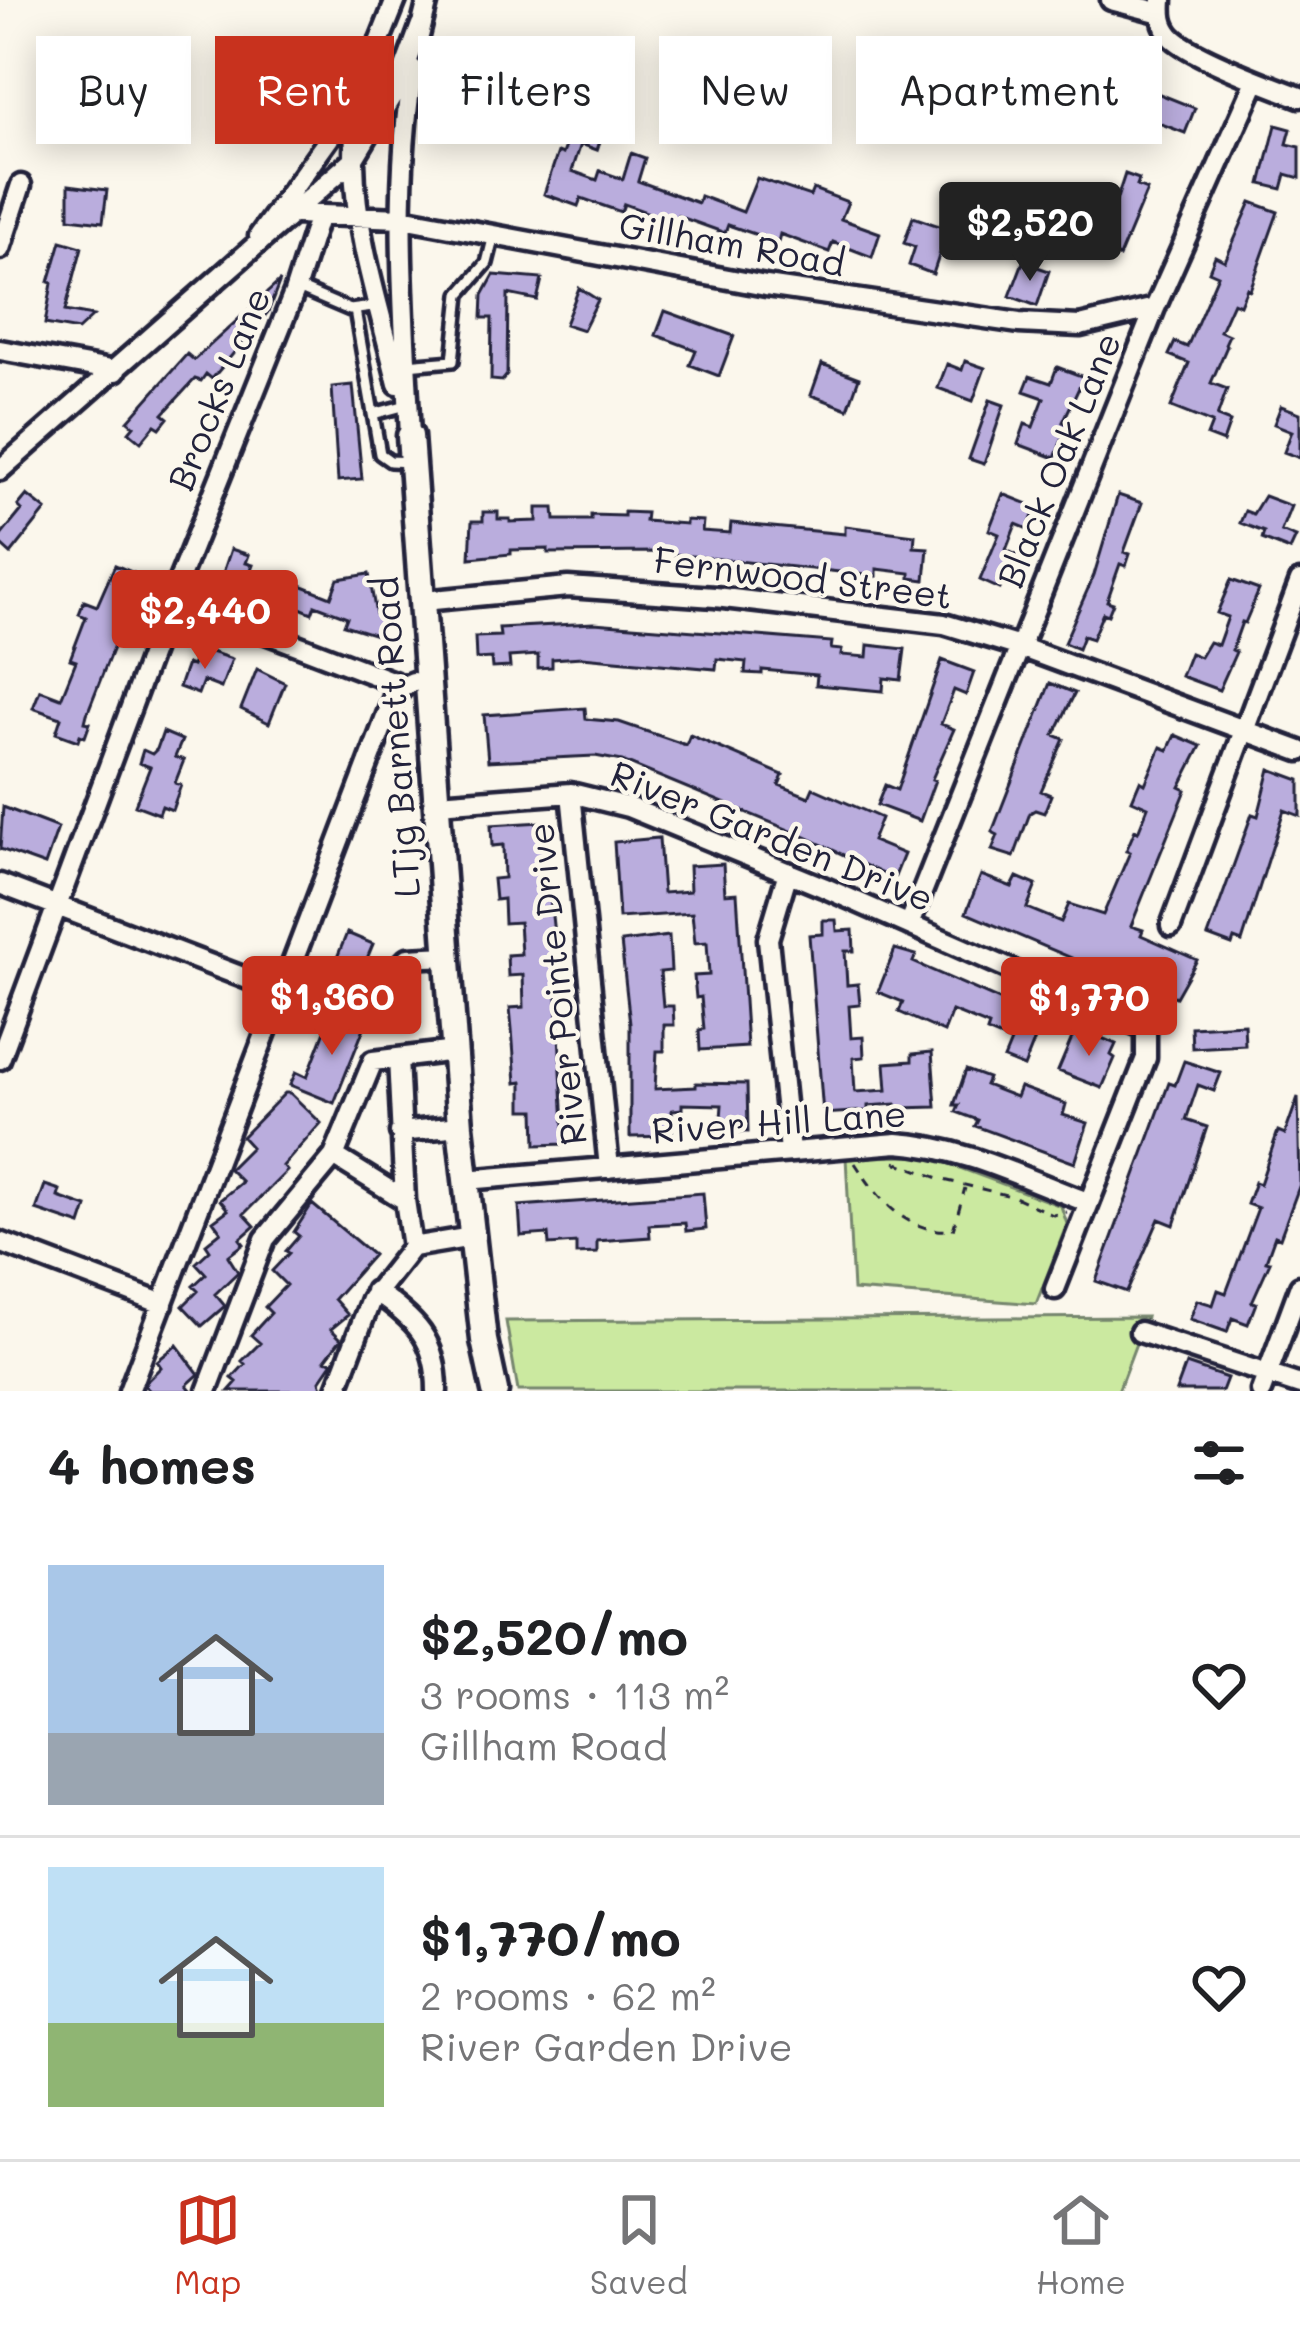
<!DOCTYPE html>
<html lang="en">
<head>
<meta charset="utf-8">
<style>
  :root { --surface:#fff; --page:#f6f6f6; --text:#202124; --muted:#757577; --line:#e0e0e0; --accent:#c8321e }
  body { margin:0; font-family:Mali,sans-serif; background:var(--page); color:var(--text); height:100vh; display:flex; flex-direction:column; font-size:45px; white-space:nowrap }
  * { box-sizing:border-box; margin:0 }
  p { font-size:39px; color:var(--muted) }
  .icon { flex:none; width:66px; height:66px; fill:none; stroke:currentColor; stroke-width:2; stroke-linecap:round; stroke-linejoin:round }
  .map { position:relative; height:1391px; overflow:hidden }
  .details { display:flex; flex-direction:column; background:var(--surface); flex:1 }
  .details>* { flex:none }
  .guide { position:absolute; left:36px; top:36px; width:1230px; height:108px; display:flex; gap:24px }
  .price { position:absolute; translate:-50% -102px; padding:0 27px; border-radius:12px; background:var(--accent); color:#fff; font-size:39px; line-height:78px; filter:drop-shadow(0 3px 6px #0008) }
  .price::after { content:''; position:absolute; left:50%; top:72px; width:36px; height:27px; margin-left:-18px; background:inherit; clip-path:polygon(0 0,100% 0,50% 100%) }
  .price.selected { background:#222; color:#fff }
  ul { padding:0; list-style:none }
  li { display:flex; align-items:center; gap:36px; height:300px; padding:0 48px }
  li+li { border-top:3px solid var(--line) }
  li span { display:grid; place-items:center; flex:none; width:336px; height:240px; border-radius:0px; color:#555 }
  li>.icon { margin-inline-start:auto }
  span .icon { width:144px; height:144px; fill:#fffc; stroke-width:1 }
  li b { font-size:51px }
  h2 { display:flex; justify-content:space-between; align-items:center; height:144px; padding:0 48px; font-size:51px }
  .tag { padding:0 42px; border-radius:0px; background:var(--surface); box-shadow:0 6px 30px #0003; font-size:42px; line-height:108px }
  .tag.selected { background:var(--accent); color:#fff }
  .tab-bar { display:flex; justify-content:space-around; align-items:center; height:168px; border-top:3px solid var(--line); background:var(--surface); font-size:33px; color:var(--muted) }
  .tab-bar a { display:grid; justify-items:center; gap:6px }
  .tab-bar .selected { color:var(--accent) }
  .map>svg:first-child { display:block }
</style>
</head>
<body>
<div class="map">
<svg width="1300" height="1391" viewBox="0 0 1300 1391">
  <rect width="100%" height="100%" fill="#fbf7ec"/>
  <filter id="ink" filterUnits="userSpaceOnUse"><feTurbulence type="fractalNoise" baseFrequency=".00833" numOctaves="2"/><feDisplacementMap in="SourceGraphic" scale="24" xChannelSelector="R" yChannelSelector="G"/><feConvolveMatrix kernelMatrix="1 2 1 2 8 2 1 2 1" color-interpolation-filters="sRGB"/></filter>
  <g filter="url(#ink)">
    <path fill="#cbe9a0" stroke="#76866e" stroke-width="3" d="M928,1156l133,50 6,18 -31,80 -183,-14 -7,-133z
      M1146,1317l-28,74h-600l-12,-70z"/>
    <path fill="#baaddd" stroke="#22223b" stroke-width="3" d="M449,76l23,9 -10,29 -24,-9z
      M1137,85l58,23 -10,25 -58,-22z
      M579,111l28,10 -10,29 -16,-6 -9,27 25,9 3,-9 23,8 8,-26 14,5 -7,23 60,22 2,-7 43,16 14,-34 53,18 3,-7 35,13 -7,17 39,14 -8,24 -39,-15 -4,10 -49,-18 -2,8 -50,-17 -3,8 -47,-17 -2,7 -52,-19 -3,8 -40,-14 -3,8 -34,-12 14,-42 5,2z
      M1276,125l15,4 -4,15 13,3v31l-14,-4 -4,15 -21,-5z
      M1125,174l14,5 -2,7 10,4 -28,67 -19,-7z
      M69,185l38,5 -4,32 -34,-4z
      M1251,202l27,10 -28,78 -3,-2 -7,17 -7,-3 -13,29 9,4 -4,9 2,2 -16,37 16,6 -10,28 13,5 -7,20 -16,-6 5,-13 -41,-16 18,-44 -20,-8 6,-13 12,5 31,-72 -9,-4 6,-15 10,5z
      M913,217l35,12 -15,45 -24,-9 6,-18 -11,-4z
      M61,241l21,6 -17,64 28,5 -15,14 -33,-6 7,-41 -3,-1z
      M1023,262l26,9 -12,35 -27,-10z
      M494,275l48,4 -5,21 -29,-6 -1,81 -5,6 -11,-1 1,-62h-10l1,-23z
      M280,281l-12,31 -56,67 -6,-5 -5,7 -6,-2 -32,35 5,4 -8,10 -5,-3 -14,17 -12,-10 5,-6 -6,-5 59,-67 7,6z
      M579,288l19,12 -15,30 -18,-6z
      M665,311l69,25 -15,40 -29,-11 6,-15 -40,-15z
      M965,361l20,7 -12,33 -35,-13 9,-24 15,6z
      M822,364l37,14 -11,31 -37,-14z
      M1057,367l27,10 -21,45 5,2 -13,34 -37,-14 7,-20 8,3 11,-29 -20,-7 6,-15 21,7z
      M353,385l9,94 -24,2 -6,-94z
      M990,400l14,5 -20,59 -15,-5z
      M1281,406l19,7v45l-16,-6 8,-21 -18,-7z
      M1003,494l33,13 -8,22 -12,-5 -10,26 13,6 -11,27 -5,-2 -3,8 -20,-9 19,-46 -10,-4z
      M27,495l19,15 -35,44 -11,-10v-7l22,-27 -4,-4z
      M1118,495l24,8 -18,49 6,2 -4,12 -6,-2 -13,37 6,2 -5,12 -5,-2 -11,26 -9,-3 -5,13 -14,-6 30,-68z
      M1264,496l27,10 -10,25 15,6 -6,13 -28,-11 2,-7 -24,-9 5,-12 8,3z
      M537,508h17l1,12h36v-5l33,1v-4l22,1 -1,8 41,3v-4l17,1 -1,10 28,2 1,-10 114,11v-8l70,9 -1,12 14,1 -3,32 -15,-2v-5l-33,-4v7l-222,-24 -107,1v-4l-37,1v4l-41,4 2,-37h11v-9h15v7h12v3l27,-1z
      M231,549l18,6 -3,8 7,2 -8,22 -24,-8z
      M115,565l26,11 -54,138 -2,8 5,1 -5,14 -5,-2 -2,6 -22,-8 5,-15 -28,-10 7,-18 21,8 15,-37 -6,-2 16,-42 -7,-3 5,-13 13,5z
      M369,574l7,41 8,3 -8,17 -32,-10 3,-8 -32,-12 -3,8 -29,-12 6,-15 7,3 2,-5 33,13 7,-18z
      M1231,580l28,10 -14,33 -3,-1 -10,28 4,2 -17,38 -38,-14 9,-23 10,4 9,-15 9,3 10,-28 -11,-4z
      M594,623l238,19 -1,7 11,1 -1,5 26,2 1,-12 37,4 -4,31 -17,-2 -1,13 -67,-6 1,-10 -55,-5v4l-17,-1 1,-11 -29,-3 -1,10 -134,-12 -30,2v8l-14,1v-13l-29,2 1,10 -18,1 -1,-10 -15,1 -1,-22 25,-1 -1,-8z
      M198,651l9,3 1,-3 24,8 -11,29 -18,-7 -5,13 -19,-7 8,-23 5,2z
      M942,660l32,12 -8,23 -12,-5 -13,34 13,5 -22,50 3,1 -15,41 -43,-16 8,-20 12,5z
      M257,669l28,14 -16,40 -28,-14z
      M1050,683l25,10 -21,42 10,4 -23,52 10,4 -7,18 -9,-3 -5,3 -16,44 -22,-7 6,-15 -6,-3z
      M585,708l1,11 33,3 67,23 4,-10 93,40 -4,10 30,12 4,-9 68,30 -9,23 32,13 -10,25 -88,-42 -184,-76 -27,-5 -107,5 -4,-46z
      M163,732l19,8 -7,17 9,3 -9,23 6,2 -9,25 -10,-4 -3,8 -24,-9 15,-38 -11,-4 4,-13 9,4 5,-5z
      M1175,735l26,11 -21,41 6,3 -55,136 12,4 -2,5 56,25 -21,37 -51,-23 -2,6 -157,-67 15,-38 31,12 5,-10 19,8 -9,23 34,14 8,-18 34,11 27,-63 -4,-1 9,-21 3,2 10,-25 -16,-7 8,-19 5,3 16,-37 7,3z
      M1270,769l30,11v36l-16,-6 -42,132 -8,-3 -2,6 -24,-9 44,-122 6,2z
      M3,807l55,21 -13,37 -45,-16z
      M542,822l5,76h3l3,27 12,219 -29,1 -1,-35h-13v-28l-6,1 -4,-54 -2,-21 14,-1 -1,-32 -15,1 -1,-21 14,-1 -2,-32 -15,1 -1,-24 -8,1 -2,-21 11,-1 -1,-33 -11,1 -1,-21z
      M659,838l4,55 27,-2 -1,-25 34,-2 2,30 12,-1 10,154 -47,3 -1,-20 5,-1 -3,-32 -5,1 -2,-22 15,-1 -2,-33 -12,1 -3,-30 -73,5 -5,-76z
      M823,920h13l1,11 16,-1 1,21h-9l2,34 11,-1 2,21 -11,1 2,32 12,-1 1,20 -11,1 2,34 32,-2 -2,-27 27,-2v-7l20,-2 4,55 -38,1 -2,-4 -28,2v5l-45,3 -14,-179 14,-1z
      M347,933l26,11 -17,41 -26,-10z
      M669,936l2,35 -11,1 3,34h10l1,19h-10v26h-7l-2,38 41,-2v-4l51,1 1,48 -28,-1 2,-26 -40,-1v5l-10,1v26l-42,1v-113l-9,-82z
      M895,949l21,6 -3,7 130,57 -19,48 -20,-8 7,-17 -24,-10 2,-6 -37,-15 -8,21 -45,-20 4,-10 -25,-10z
      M333,1010l33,13 -32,80 -44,-18 6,-13 11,5z
      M1244,1024l1,21 -53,3 -1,-21z
      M1085,1031l31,13 -5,11 4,3 -13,30 -44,-17 16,-38 6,2z
      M1184,1061l37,12 -7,18 -16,-6 -12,35 21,7 -33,98 -15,-6 -32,73 -31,-11 73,-198 6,2z
      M966,1070l22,8 -3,7 31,12 4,-10 46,17 -3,11 25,8 -13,40 -100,-37 3,-6 -22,-8 3,-7h-5z
      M285,1093h5l31,30 -38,43 4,5 -43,43 11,12 -15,13 4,5 -16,12 10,16 -23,22 10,12 -23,20 -19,-20 15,-15 -5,-5 13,-12 -10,-11 14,-13 -4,-6 15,-12 -8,-11 15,-11 -8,-10 22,-18 -13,-13 22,-22 -9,-10z
      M1298,1097l2,87 -20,54 -5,-2 -9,25 4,1 -18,40 4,1 -8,21 -16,-6 -5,14 -37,-13 7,-19 16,5 5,-15 8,3 32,-85 -11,-4 8,-22 5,2 18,-53 7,3z
      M45,1185l15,5 -2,7 29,10 -6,18 -45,-15z
      M703,1193l3,36 -20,2 -1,-8 -36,2 1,12 -53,4v12l-21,1v-11l-27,2 -1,-11 -27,2 -2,-30z
      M312,1204l61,51 -39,44 14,16 -17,14 10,10 -16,21 8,2 -13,19 3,10h-94l8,-9 -5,-4 13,-14 -3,-3 18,-18 -9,-8 20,-22 -6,-6 21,-22 -14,-14 17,-18 -3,-2 13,-15 -5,-4z
      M177,1345l22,29 -12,11 5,6h-42l-5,-5 2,-5 14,-14 -4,-6z
      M1186,1364l41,14 -5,13h-46z"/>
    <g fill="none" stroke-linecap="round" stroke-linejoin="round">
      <g stroke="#22223b" stroke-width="18">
        <path id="lane" d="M296,287l54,23 30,-4
          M355,310l25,144 10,7 21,1
          M406,365l47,-4 7,-67 27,-31 7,-28
          M373,414l30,-8"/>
      </g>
      <g stroke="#22223b" stroke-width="27">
        <path id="street" d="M1111,0l50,13
          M1162,0c-1,13 -1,25 9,36 17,19 102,51 129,61
          M419,36l9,-36
          M372,60c-8,33 -19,67 -18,102 1,75 27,150 44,222
          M296,214l106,4 364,68 253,37 61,3 75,-18
          M259,236l76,-106 37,-70 24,-60
          M0,249l21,-64
          M0,350l116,21
          M410,436c-6,-122 -17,-246 3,-367
          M0,470l353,-310 46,-76 22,-59
          M172,597l232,89 9,-4
          M423,601l145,-14 147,10 229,27 76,23 280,104
          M571,793l38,375
          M438,803l133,-10 57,14 195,80 323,142v29l-91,231
          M788,872l-20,67 22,212
          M0,884l282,108
          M909,925l246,-617 101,-227
          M1171,926l129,-345
          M286,980l78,23 44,-45 39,-2
          M398,1058l7,142
          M0,1059l172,-462 122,-304 25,-78
          M400,1132l60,-6
          M334,1156l71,44 7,47
          M466,1180l431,-37c67,4 128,36 190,59
          M0,1242l163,62
          M375,1291c40,30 62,46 62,100
          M1140,1332l160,53
          M129,1391l264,-692 11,-13
          M207,1391l58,-152 69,-83 39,-95 82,-10
          M336,1391l35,-92 41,-52 60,-10
          M1261,1391l39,-105"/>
      </g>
      <g stroke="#22223b" stroke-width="33">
        <path id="secondary" d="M410,436l50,690 24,214 11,51"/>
      </g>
      <path stroke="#22223b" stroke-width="3" stroke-dasharray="9 9" stroke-linecap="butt" d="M895,1162l49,18 71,17 38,18 14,-3
        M855,1163c23,35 50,71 98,67l12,-42"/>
      <use href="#lane" stroke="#fbf7ec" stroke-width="9"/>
      <use href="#street" stroke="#fbf7ec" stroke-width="18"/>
      <use href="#secondary" stroke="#fbf7ec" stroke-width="24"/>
    </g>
  </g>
  <g text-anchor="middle" stroke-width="9" stroke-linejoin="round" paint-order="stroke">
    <g font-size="36" fill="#22223b" stroke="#fbf7ec">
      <text transform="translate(732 244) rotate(10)" y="13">Gillham Road</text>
      <text transform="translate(219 389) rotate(-68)" y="13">Brocks Lane</text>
      <text transform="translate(1059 460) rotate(-68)" y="13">Black Oak Lane</text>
      <text transform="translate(803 578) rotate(7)" y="13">Fernwood Street</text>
      <text transform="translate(396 737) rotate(-94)" y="13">LTjg Barnett Road</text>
      <text transform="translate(772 836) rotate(22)" y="13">River Garden Drive</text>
      <text transform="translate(557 984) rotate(-96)" y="13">River Pointe Drive</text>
      <text transform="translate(779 1122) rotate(-4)" y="13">River Hill Lane</text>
    </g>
  </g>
</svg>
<b class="price selected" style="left:1030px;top:284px">$2,520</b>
<b class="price" style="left:205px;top:672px">$2,440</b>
<b class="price" style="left:332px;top:1058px">$1,360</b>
<b class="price" style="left:1089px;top:1059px">$1,770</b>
<div class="guide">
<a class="tag">Buy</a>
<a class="tag selected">Rent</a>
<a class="tag">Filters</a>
<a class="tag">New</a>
<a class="tag">Apartment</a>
</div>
</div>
<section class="details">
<h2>4 homes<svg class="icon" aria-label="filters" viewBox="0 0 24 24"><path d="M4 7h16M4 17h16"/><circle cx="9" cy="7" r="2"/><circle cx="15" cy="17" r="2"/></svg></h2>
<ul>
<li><span style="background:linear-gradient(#a9c7e8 70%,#9aa5b1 0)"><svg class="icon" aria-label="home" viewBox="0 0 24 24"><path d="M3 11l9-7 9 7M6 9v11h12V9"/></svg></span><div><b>$2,520/mo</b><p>3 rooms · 113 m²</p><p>Gillham Road</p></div><svg class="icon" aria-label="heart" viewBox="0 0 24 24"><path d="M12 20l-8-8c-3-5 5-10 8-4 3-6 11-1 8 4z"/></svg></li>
<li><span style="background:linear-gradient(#bfe0f5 65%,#8fb573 0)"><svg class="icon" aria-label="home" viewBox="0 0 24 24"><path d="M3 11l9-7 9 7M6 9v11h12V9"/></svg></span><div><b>$1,770/mo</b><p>2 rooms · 62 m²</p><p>River Garden Drive</p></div><svg class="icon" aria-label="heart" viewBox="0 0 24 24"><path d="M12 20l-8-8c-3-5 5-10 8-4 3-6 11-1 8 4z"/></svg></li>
</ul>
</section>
<nav class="tab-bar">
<a class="selected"><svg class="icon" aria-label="map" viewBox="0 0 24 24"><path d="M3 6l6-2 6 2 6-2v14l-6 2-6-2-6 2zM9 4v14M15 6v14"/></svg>Map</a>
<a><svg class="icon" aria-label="saved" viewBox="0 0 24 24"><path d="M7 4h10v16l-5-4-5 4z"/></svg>Saved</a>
<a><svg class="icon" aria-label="home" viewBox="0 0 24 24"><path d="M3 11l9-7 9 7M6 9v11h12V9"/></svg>Home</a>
</nav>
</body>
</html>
